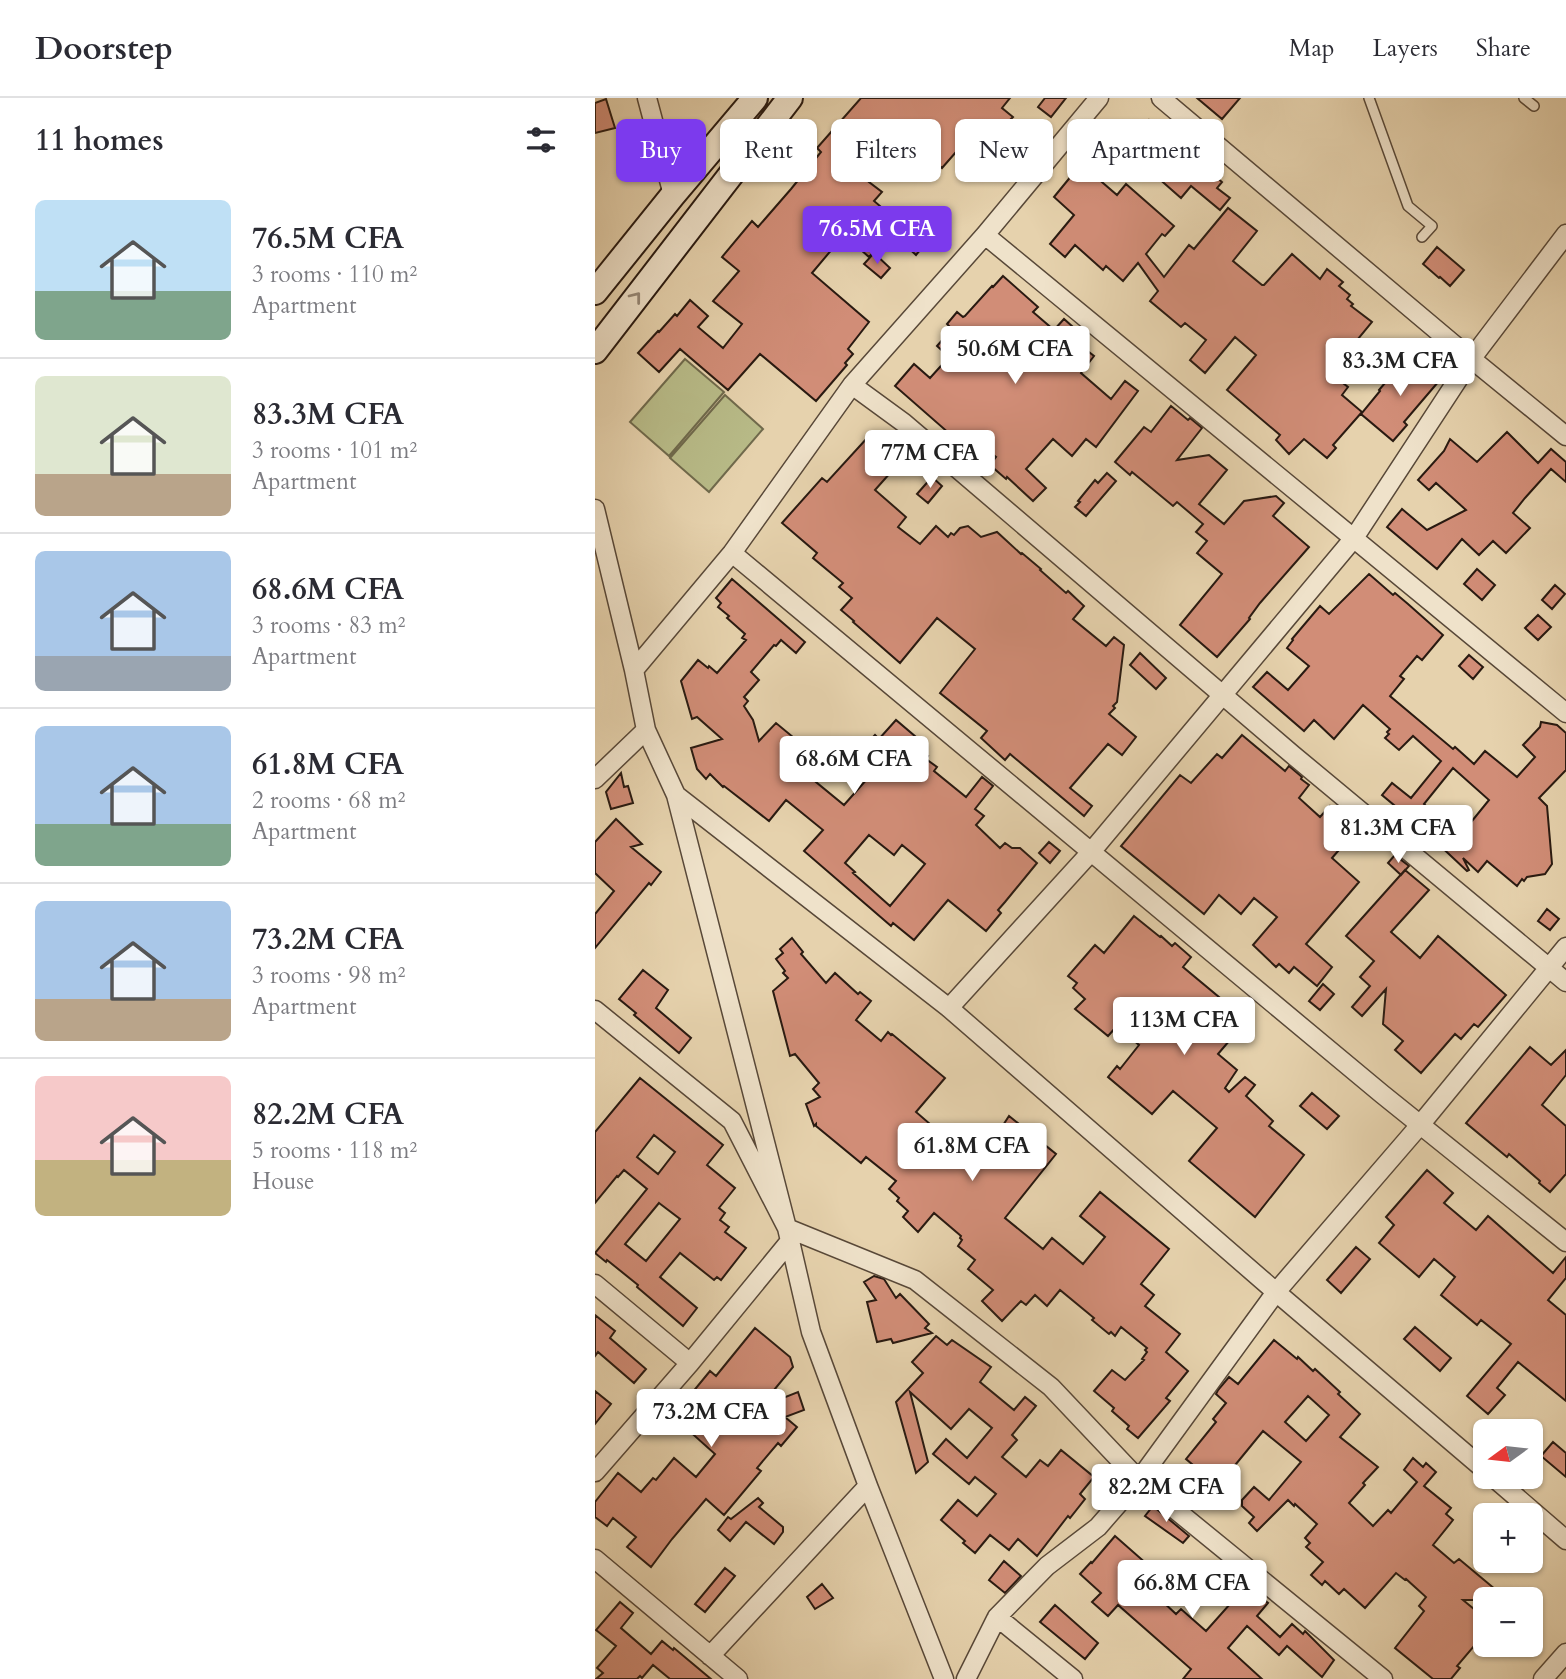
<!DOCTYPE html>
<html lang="en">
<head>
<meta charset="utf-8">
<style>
  :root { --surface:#fff; --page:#f2f2f3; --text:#2b2b33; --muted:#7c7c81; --line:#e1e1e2; --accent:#7c3aed }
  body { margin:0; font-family:Cardo,serif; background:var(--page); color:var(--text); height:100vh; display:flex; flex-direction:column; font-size:26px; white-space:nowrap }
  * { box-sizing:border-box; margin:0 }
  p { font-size:23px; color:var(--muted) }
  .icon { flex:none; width:38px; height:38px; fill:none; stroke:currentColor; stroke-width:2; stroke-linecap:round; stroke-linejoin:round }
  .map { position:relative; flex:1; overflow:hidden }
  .sheet { display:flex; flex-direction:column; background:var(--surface); width:595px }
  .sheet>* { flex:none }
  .banner { position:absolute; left:21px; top:21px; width:665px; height:63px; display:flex; gap:14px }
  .needle { width:46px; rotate:255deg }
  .fabs { position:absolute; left:878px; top:1321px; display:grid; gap:14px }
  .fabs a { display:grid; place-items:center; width:70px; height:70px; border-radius:10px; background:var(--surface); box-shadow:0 2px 5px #0004; font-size:35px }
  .price { position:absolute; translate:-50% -60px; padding:0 16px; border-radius:7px; background:#fff; color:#222; font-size:23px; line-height:46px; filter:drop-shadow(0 2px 4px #0008) }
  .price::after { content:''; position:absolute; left:50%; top:42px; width:21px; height:16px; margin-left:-10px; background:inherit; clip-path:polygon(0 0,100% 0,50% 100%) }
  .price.selected { background:var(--accent); color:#fff }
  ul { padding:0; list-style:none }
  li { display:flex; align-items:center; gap:21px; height:175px; padding:0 35px }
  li+li { border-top:2px solid var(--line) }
  li span { display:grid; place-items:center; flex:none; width:196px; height:140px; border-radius:10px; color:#555 }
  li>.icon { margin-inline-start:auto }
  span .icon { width:84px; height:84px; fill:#fffc; stroke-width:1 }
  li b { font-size:30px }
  h2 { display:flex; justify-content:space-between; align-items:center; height:84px; padding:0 35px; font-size:30px }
  .pill { padding:0 24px; border-radius:10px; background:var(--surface); box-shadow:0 2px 5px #0004; font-size:24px; line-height:63px }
  .pill.selected { background:var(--accent); color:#fff }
  header { display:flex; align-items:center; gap:42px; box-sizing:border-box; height:98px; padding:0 35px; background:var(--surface); border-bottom:2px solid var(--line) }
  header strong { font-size:33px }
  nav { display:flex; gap:38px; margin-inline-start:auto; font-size:24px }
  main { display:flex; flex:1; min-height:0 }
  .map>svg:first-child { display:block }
</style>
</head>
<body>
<header>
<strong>Doorstep</strong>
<nav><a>Map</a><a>Layers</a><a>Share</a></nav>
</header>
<main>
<section class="sheet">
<h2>11 homes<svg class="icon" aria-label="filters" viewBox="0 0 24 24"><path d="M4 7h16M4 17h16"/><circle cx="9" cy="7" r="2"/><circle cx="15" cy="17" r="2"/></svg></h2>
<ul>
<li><span style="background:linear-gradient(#bfe0f5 65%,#7fa58c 0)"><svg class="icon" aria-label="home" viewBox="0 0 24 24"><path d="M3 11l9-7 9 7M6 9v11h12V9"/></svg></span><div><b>76.5M CFA</b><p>3 rooms · 110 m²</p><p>Apartment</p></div></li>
<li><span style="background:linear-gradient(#dfe7d0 70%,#b9a48a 0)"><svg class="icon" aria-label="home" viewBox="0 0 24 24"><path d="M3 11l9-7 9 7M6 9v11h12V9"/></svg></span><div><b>83.3M CFA</b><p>3 rooms · 101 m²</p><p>Apartment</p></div></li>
<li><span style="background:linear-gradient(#a9c7e8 75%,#9aa5b1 0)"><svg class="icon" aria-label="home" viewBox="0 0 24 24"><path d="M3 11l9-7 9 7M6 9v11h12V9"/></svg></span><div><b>68.6M CFA</b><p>3 rooms · 83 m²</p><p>Apartment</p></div></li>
<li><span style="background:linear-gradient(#a9c7e8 70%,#7fa58c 0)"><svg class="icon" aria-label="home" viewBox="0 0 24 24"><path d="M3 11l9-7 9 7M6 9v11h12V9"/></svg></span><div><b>61.8M CFA</b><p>2 rooms · 68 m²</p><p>Apartment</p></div></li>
<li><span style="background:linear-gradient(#a9c7e8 70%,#b9a48a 0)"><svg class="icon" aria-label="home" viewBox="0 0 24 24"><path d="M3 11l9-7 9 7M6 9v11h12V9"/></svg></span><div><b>73.2M CFA</b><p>3 rooms · 98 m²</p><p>Apartment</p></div></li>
<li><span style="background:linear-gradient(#f6c9c9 60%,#c2b280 0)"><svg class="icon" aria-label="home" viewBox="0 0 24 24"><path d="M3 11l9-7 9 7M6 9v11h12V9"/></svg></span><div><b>82.2M CFA</b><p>5 rooms · 118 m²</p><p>House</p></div></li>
</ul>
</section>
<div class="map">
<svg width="971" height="1581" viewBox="0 0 971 1581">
  <rect width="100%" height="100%" fill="#e6d2ad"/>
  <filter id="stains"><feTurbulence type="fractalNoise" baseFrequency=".00286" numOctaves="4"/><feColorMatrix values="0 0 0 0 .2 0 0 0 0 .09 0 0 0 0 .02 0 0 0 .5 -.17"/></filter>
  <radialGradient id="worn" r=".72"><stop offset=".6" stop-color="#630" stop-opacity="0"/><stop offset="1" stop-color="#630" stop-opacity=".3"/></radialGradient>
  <path fill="#b8bb88" stroke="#706a4c" stroke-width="2" d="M90,261l39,33 -55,64 -39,-34z
    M130,297l38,34 -54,63 -39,-34z"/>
  <path fill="#d18d77" stroke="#291a11" stroke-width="2" fill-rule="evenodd" d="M266,0h149l-8,10 11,9 -2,2 22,19 -14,17 -36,-30 -19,20 -1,-1 -21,24 -35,-30 -38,44 13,10 -8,9 26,22 -31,34 -25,-22 -32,38 57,49 -21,27 5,5 -8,9 2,2 -31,36 -56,-47 -32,36 -48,-41 -21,23 -21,-19 20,-22 1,1 16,-18 2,2 13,-16 18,16 -10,11 25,21 19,-24 -29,-23 26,-30 -17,-14 30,-36 6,6 33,-38 30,-37 -4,-4z
    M450,0h21l-15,19 -13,-10z
    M602,0h43l-18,21z
    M11,1l9,29 -20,5v-30z
    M554,22l73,62 -5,6 13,10 -10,12 -29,-24 -10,12 -49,-43 16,-19 -8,-6z
    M486,66l36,31 9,-11 48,42 -9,10 -3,-2 -16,20 18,23 25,-32 5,4 34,-41 29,23 -24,30 29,24h2l28,-31 28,25 7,-10 16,13 -4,4 11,9 -3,4 6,5 -2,2 21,16 -42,51 18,14 -6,8 20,17 -29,33 3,3 -9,10 -23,-19 -15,15 -13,-14 4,-5 -53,-45 29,-35 -21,-18 -30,36 -15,-13 16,-20 -21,-17 -4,4 -31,-26 8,-10 -20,-28 -15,18 -17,-15 -3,4 -28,-25 -10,12 -15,-13 24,-29 -20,-18z
    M306,125l24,21 -9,11 -24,-22z
    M842,149l27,23 -14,16 -10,-9 -1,1 -16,-14z
    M279,155l16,15 -9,10 -17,-14z
    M408,178l35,31 -5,5 21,18 10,-11 18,16 -6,7 18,14 -13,17 30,26 14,-18 13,10 -42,56 -10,-8 -14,17 -19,-17 -27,30 20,19 -13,13 -26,-24 -1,2 -16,-14 6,-8 -30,-23 -5,7 -9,-7 -1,1 -56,-49 19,-22 16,14 19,-21 -12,-11 15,-17 -5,-5 10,-12 6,5 2,-1 27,-30 1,1z
    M814,257l30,26 -35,41 3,3 -14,16 -32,-27 19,-23 -1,-1z
    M576,308l17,14 2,-2 12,10 -25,32 32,-5 18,15 -28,34 25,20 20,-23 32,-5 8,7 -11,13 36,31 -49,56 -11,15 1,1 -33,38 -37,-32 42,-51 -25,-21 10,-12 -11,-9 7,-8 -26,-22 -4,4 -41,-34 -2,3 -15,-13 29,-35 7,5z
    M912,334l31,31 13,-14 15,13v20l-15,-13 -26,29 -12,15 17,15 -24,25 -13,-12 -14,14 -17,-16 -25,30 -50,-42 15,-18 25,21 39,-20 -30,-27 -7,7 -11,-10 26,-29 6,-12 27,23z
    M274,338l30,27 -24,27 31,27 -8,10 22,17 16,-18 12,11 3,-4 3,2 6,-7 8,-2 13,11 16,-5 24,22 1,-1 19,16 -1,1 26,23 2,-2 16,15 -11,13 33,27 8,-9 10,8 -7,57 -4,4 2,2 -6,6 27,23 -14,18 -14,-11 -38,44 22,18 -8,10 -74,-62 -5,6 -24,-22 6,-7 -47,-38 35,-44 -38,-31 -37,45 -47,-41 1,-1 -13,-11 11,-12 -13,-11 4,-4 -30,-25 4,-5 -35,-30 40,-45 5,4z
    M512,375l9,8 -30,35 -11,-9 5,-5 -2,-1 17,-21 3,3z
    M337,379l10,9 -14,17 -11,-9z
    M882,471l18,16 -13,15 -18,-16z
    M774,476l24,21 2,-2 13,11 35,31 -21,25 -5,-4 -17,20 4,3 -14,17 63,53 2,-2 19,17 11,-13 32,26 18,-20 -12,-12 17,-18 1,-5 16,3 9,8v37l-27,28 8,8 5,58 -7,10 -18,3 -3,4 -2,-2 -5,7 -30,-25 -9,11 -15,-14 6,12 -2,1 -32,-30 1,-1 -54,-45 10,-12 19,15 30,-37 -28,-25 -14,14 -14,-12 4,-4 -2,-2 3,-3 -27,-24 -29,34 -20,-19 -10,11 -51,-44 14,-15 21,18 21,-24 -22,-18 6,-8 -1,-1 28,-33 9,8zM858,670l36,32 -34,42 -13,-24 -19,-9 3,-3 -2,-2z
    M137,481l73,63 -9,11 -15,-13 -5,6 -2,-1 -23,27 8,8 -15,17 4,4 -4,5 9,14 6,21 17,-18 35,29 6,-9 19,15 -20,24 28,23 31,-35 -18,-16 18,-19 4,4 17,-19 27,23 -4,6 9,7 -2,3 11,8 -3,4 32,26 16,-20 11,9 -18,23 9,7 -8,9 24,23 5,-5 7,5h8l17,15 -32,39 -7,8 3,3 -15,18 -38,-31 -34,40 -21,-17 -2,3 -87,-75 19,-21 -37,-30 -17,21 -45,-35 -1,1 -13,-13 -4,5 -9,-10 -6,-21 31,-9 -25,-22 -5,2 -11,-38 17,-21 10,8 1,-2 8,7 29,-33 -4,-2 3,-4 -18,-16 2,-2 -11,-9 3,-4 -5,-5zM274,737l25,20 8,-10 23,19 -35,42 -37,-33 2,-1 -10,-9z
    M960,487l10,9 -13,15 -10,-9z
    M943,517l13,12 -13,13 -13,-12z
    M545,555l26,25 -10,11 -26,-24z
    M874,557l14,12 -10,12 -14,-13z
    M647,637l43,36 4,-5 13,11 -1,2 8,6 -10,13 21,19 10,-11 11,10 2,-2 15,14 -26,30 27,24 -53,62 26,23 -15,19 -23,-19 -5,6 -10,-9 -3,3 -23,-22 24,-28 -23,-19 -13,16 -22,-19 -15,19 -83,-68 59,-71 11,8 26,-29 5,4z
    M26,675l3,14 4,-1 5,17 -22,6 -5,-17z
    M21,721l26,25 -11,3 30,25 -10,13 -2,-2 -54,65v-34l19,-23 -19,-18v-31z
    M454,744l11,9 -10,12 -11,-10z
    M799,758h2l13,10 -8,9 -13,-12z
    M810,772l24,20 -38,42 29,26 18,-22 68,59 -28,32 -4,-3 -13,15 -6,-5 -34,39 -26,-23 8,-9 -20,-17 3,-35 -24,27 -10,-9 18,-21 -10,-9 14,-16 -28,-25z
    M952,811l12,10 -9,11 -12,-9z
    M539,818l26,21 1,-1 11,10 3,-3 16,14 -8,10 48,40 5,-7 17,13 -35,41 19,16 -12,18 4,4 16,-15 10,8 -9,11 27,25 -4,5 35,29 -49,62 -66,-56 28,-33 -44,-37 -21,23 -44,-37 9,-11 3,3 19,-24 -22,-19 -9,10 -33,-27 10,-10 -12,-11 4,-5 -9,-7 27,-31 9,8z
    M197,840l11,14 -2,2 25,29 9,-10 23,21 2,-2 11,9 -15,19 25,21 7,-9 3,3 1,-1 53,44 -29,34 29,25 -2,2 33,28 33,-51 47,38 -51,64 38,31 9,-11 31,26 22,-27 -25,-21 20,-24 69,57 -28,35 13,11 -9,11 35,28 -14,18 22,19 -22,27 4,3 -32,37 -11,-9 2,-3 -17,-15 2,-3 -20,-17 18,-21 13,10 19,-20 -2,-1 5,-7 -2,-2 2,-2 -26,-21 -6,9 -4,-4 -2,2 -17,-14 2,-2 -34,-28 -13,16 -12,-11 -9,10 -5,-4 -19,20 -20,-20 11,-11 -25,-21 7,-9 -17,-14 4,-6 -2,-2 1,-2 -27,-23 -16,19 -15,-15 5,-6 -11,-10 2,-3 -10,-9 7,-8 -30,-24 -5,6 -45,-37v-2l-2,2 -8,-22 14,-7 -7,-8 6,-6 -24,-29 -5,2 -17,-65 15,-13 -5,-5 2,-2 -9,-12 7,-6 -3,-4z
    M48,872l25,20 -12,18 35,30 -12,15 -45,-38 2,-2 -17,-14z
    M728,886l11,10 -14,16 -11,-9z
    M935,949l21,18 15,-15v25l-24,30 24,21v48l-16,18 -11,-9 1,-2 -31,-27 -2,3 -41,-34z
    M45,980l83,67 -16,20 28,23 -16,20 6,5 -5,7 9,7 -4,5 21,16 -25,32 -4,-3 -3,3 -34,-27 -20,24 37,31 -14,18 -46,-39 1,-2 -31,-25 -1,2 -11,-9 52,-64 -23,-19 -6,7 -1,-1 -22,27v-71zM59,1037l21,17 -17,22 -21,-17zM64,1105l21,16 -34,42 -21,-17z
    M717,995l27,23 -12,13 -27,-23z
    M832,1072l26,23 -9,10 32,27 12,-14 65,57 13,-16v21l-18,22 18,15v86l-48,-39 -21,26 8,7 -17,19 -21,-18 44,-52 -30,-24 -4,5 -36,-30 14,-18 -21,-18 -15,18 -40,-34 15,-18 -8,-8z
    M761,1149l14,12 -29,34 -14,-13z
    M279,1178l10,3 12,19 4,-4 29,30 -4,4 7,5 -39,10 -2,-4 -14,3 -10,-40 9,-2 -12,-18z
    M0,1217l20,16 -5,7 36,31 -12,14 -36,-31 -3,4z
    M820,1229l36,31 -11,13 -36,-32z
    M160,1230l35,29 3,10 -33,40 38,-15 6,18 -19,7 12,10 -16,19 -3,-3 -21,25 4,3 -37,44 -18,-16 -34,40 -21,28 -24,-20 9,-10 -23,-19 -6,8 -12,-9v-15l23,-29 23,19 12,-14 3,2 18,-22 22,19 19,-23 -28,-25 10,-12 -15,-12 28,-34 6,5z
    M341,1238l11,9 5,-5 39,27 -11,15 34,28 11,-13 11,9 -24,29 5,5 -15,17 24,20 14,-17 8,6 13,-16 33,27 -14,17 5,5 -15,19 -2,-2 -31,40 -19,-17 -9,11 -19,-15 -15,18 -12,-10 2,-2 -24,-21 17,-20 19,16 19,-22 -21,-17 -6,7 -36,-30 13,-15 21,19 25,-30 -23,-19 -18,20 -41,-37 18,70 -12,11 -20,-71 27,-29 -11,-11z
    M679,1242l23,19 1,-2 15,14 2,-2 25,23 -2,2 22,20 -20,23 38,30 -15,16 2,2 -16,18 24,23 15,-16 3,3 26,-31 -13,-12 9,-12 10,9 3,-4 10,9 -12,14 27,22 -5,6 7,6 -20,25 21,18 5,-4 49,41h-45l23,19v13l-29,34 3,2 -9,11h-18l-38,-31 29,-37 -5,-5 7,-9 -20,-18 -1,1 -9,-7 -31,35 -21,-19 -5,5 -14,-13 -3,4 -11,-10 12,-13 -17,-15 4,-4 -5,-5 12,-14 -22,-20 -1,2 -6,-6 -31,31 -8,-8 5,-6 -12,-11v-6l12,-13 15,13 32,-38 -38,-31 -45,55 -32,-27 30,-37 -3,-3 13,-16 -10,-9 2,-4 11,-13 9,7zM713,1298l21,19 -23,26 -21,-19z
    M0,1293l16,13 -16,20z
    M958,1344l13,11v24l-25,-21z
    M163,1400l5,5 -4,4 24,20v5l-9,12 -28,-22 -16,19 -12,-11 10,-13 3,2z
    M558,1408l36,30 -6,7 -38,-27z
    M520,1438l41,36 -11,13 31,29 5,-5 25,22 40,-45 22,17 -11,13 23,21 12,-13 11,10 2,-3 29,29 -12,17 -35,-31 -8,9 -32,-29 -19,22 34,31h-79l8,-10 -73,-64 -10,11 -16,-14 9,-9 -21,-19 11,-12 1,1z
    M409,1463l17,15 -16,17 -16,-13z
    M130,1470l10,8 -30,36 -10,-8z
    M227,1486l11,14 -18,11 -8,-12z
    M25,1504l13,11 -12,15 30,26 11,-13 11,9 1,-2 37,31h-41l-17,-14 -11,13 -2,-2 -3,3h-41l7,-6 -6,-5 19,-22 -20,-16z
    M460,1507l43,38 -13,16 -45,-37z"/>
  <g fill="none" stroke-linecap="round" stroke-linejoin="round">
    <g stroke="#584838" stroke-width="12">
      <path id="lane" d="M774,0l39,108 24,20 -10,11
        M929,0l10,8"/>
    </g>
    <g stroke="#584838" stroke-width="21">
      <path id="street" d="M52,0l26,97
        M566,0l291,245 114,93
        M390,137l581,478
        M257,287l52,38 389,332 273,227
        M0,411l39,161 12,60 30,65 111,433 24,104 57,154 76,193
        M137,455l650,541 184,148
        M39,572l98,-117 120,-168 133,-150 114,-137
        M0,681l51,-49
        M81,697l273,213 327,284 210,179
        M354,910l142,-156 263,-314 118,-180 94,-124
        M0,912l137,111 55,107 128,52 136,107 88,93 244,199
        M0,1186l95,79
        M0,1374l95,-109 100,-122
        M898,1379l73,63
        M0,1461l143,120
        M402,1519l76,62
        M115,1558l158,-170
        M371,1581l31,-62 50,-51 51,-39 41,-47 137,-188 144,-167 146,-178
        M948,1581l23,-26"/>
    </g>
    <g stroke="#291a11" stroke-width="28">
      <path id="secondary" d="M0,194l78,-97 82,-97
        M0,253l195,-253"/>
    </g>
    <use href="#lane" stroke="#efe2ca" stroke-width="9"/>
    <use href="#street" stroke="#efe2ca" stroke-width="18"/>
    <use href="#secondary" stroke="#efe2ca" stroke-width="24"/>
  </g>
  <defs><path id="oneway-chevron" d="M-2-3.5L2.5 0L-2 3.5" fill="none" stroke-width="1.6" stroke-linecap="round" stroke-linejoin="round" transform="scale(1.75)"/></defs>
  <use stroke="#968877" href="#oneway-chevron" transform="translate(41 199) rotate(-52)"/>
  <rect width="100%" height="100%" filter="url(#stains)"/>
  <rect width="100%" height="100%" fill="url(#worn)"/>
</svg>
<div class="fabs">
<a><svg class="needle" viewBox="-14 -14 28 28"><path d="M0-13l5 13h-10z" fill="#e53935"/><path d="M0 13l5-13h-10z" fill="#7c7c81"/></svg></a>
<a>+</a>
<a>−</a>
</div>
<b class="price selected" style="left:282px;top:168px">76.5M CFA</b>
<b class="price" style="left:420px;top:288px">50.6M CFA</b>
<b class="price" style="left:805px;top:300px">83.3M CFA</b>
<b class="price" style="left:335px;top:392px">77M CFA</b>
<b class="price" style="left:259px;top:698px">68.6M CFA</b>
<b class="price" style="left:803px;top:767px">81.3M CFA</b>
<b class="price" style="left:589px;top:959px">113M CFA</b>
<b class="price" style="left:377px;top:1085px">61.8M CFA</b>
<b class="price" style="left:116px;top:1351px">73.2M CFA</b>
<b class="price" style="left:571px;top:1426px">82.2M CFA</b>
<b class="price" style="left:597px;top:1522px">66.8M CFA</b>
<div class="banner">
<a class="pill selected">Buy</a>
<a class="pill">Rent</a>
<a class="pill">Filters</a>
<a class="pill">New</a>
<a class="pill">Apartment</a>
</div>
</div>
</main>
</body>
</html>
